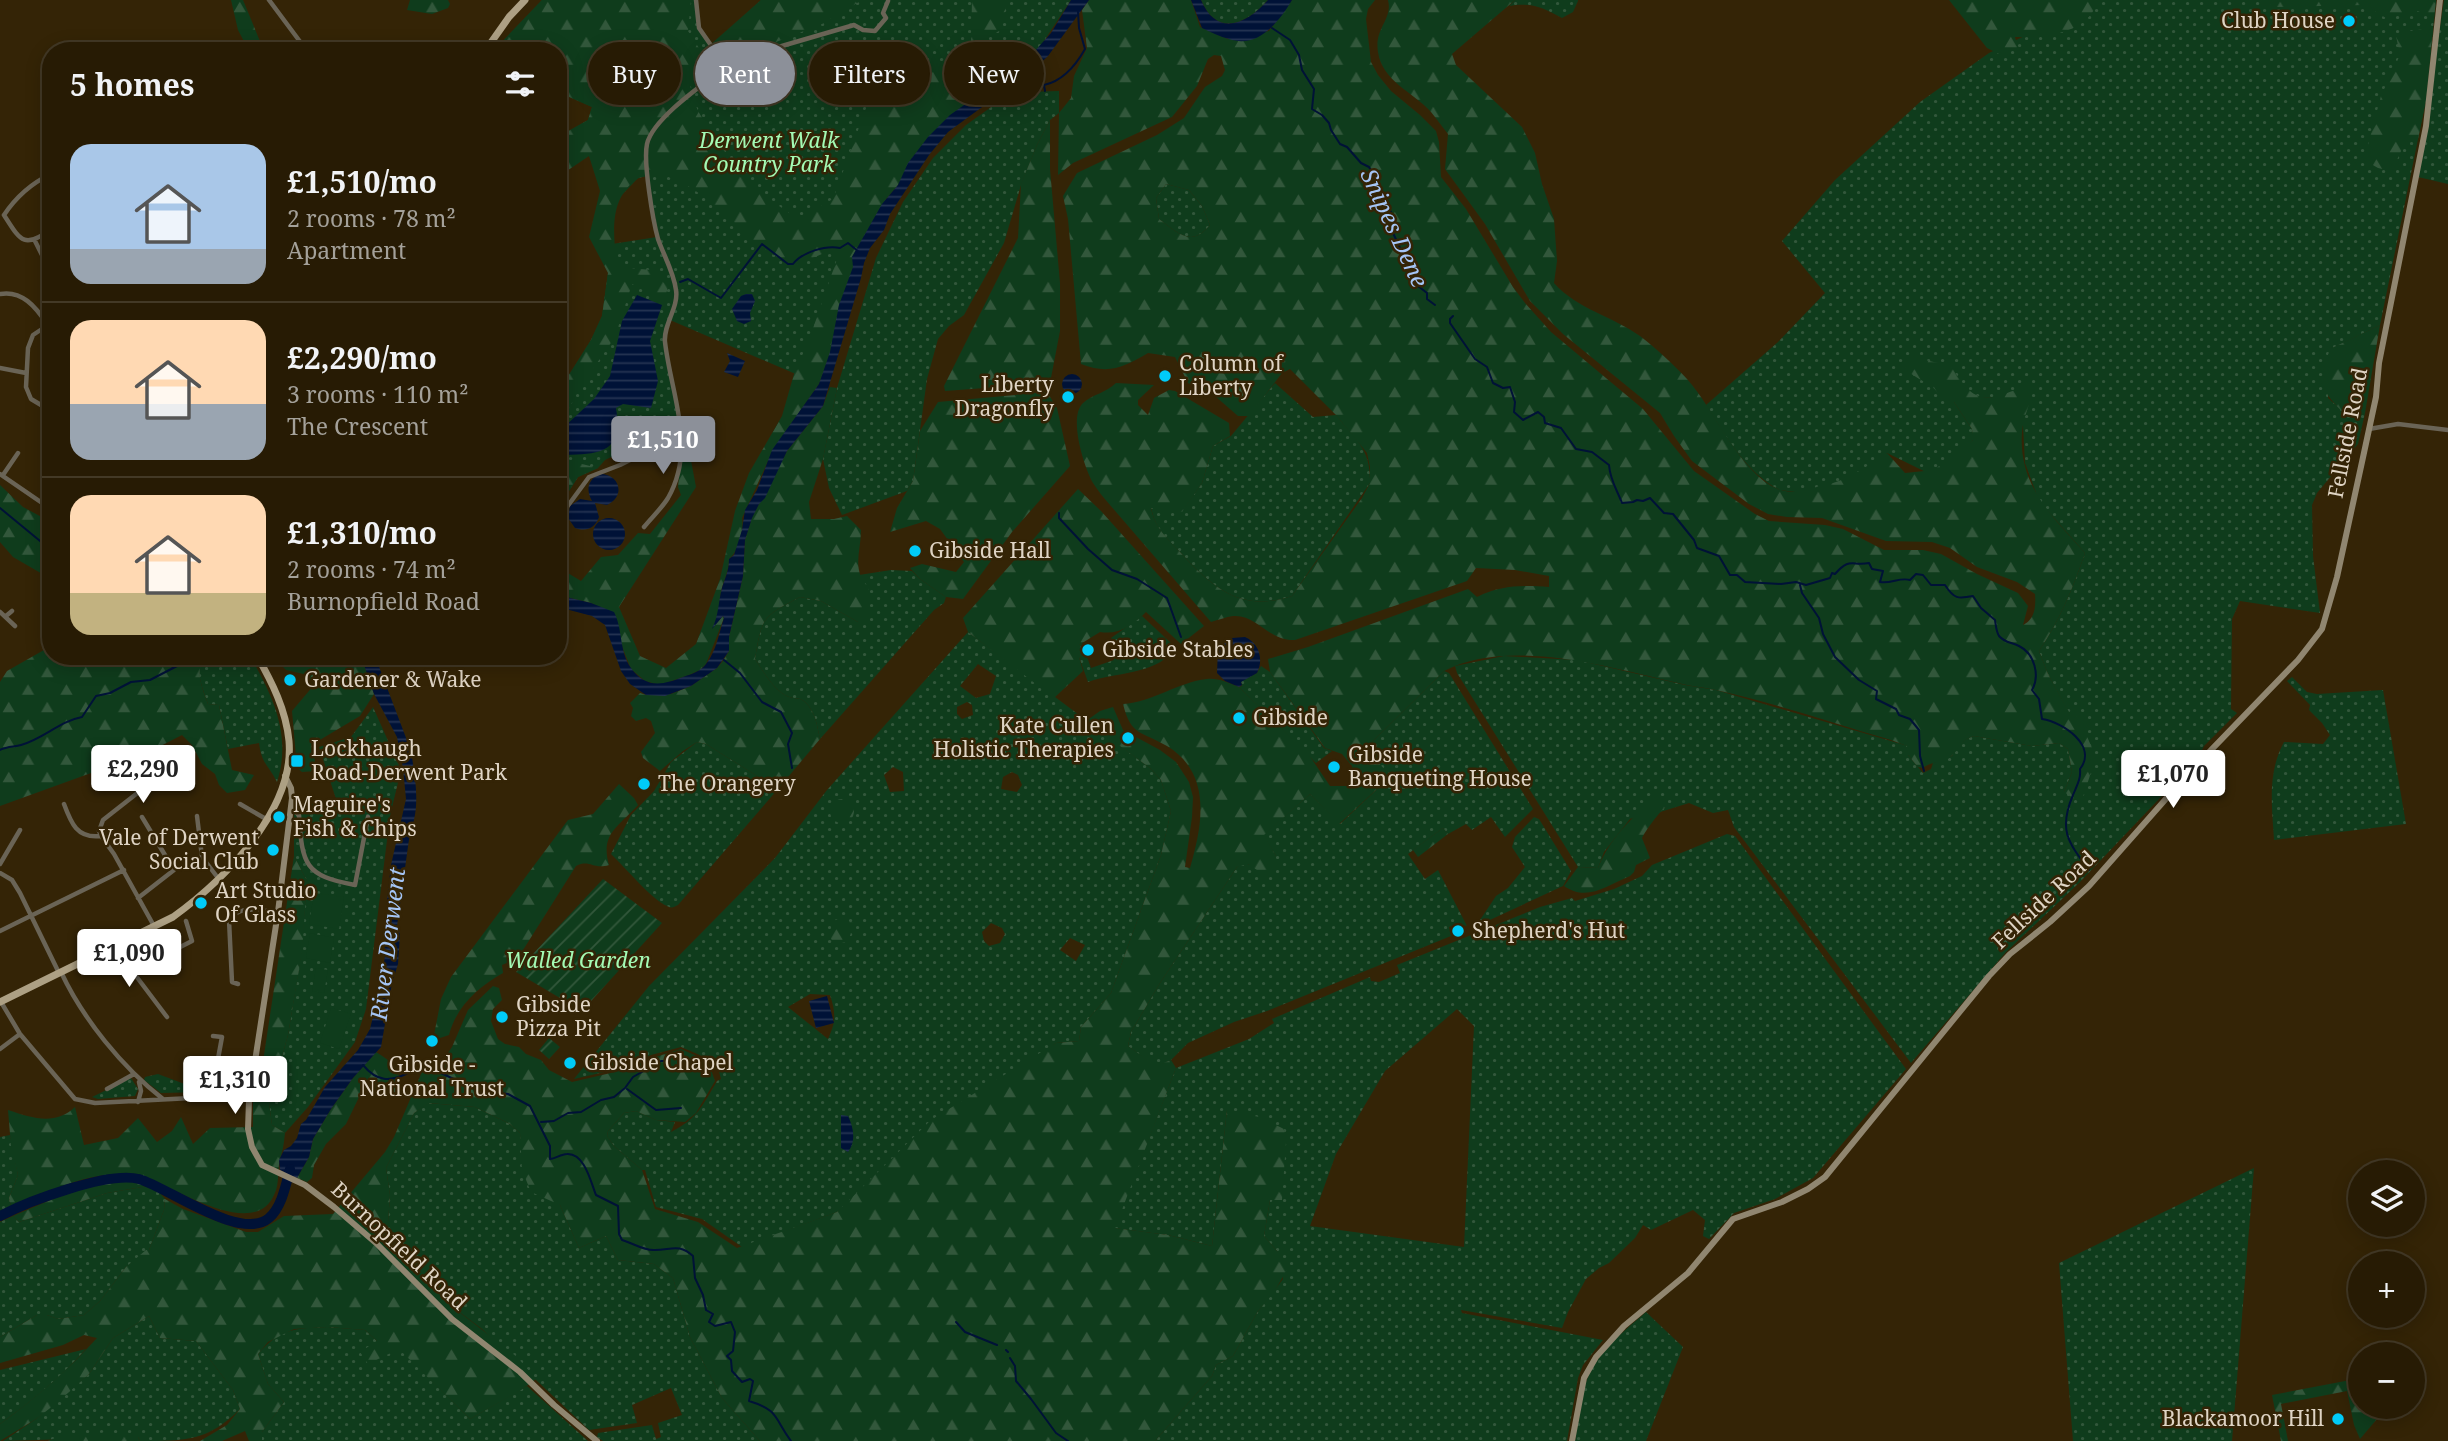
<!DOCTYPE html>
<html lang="en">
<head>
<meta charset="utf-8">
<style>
  :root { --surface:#271b04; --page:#332813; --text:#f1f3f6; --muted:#a4a19a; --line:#433926; --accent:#8c9099 }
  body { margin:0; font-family:"Noto Serif",serif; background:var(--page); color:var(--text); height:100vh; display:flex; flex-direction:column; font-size:26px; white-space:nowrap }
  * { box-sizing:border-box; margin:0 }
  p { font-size:23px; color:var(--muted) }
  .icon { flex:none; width:38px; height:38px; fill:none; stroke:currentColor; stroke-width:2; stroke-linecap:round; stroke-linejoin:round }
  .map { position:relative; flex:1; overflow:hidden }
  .panel { position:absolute; left:42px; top:42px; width:525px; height:623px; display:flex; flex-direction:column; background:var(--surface); border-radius:28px; box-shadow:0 4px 18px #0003,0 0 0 2px var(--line) }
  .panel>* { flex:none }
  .top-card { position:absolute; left:588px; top:42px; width:665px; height:63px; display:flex; gap:14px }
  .tools { position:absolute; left:2348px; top:1160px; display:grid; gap:14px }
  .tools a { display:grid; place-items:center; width:77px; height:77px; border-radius:50%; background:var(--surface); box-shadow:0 4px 18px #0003,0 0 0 2px var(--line); font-size:35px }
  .price { position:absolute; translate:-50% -60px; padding:0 16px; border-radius:7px; background:#fff; color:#222; font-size:23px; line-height:46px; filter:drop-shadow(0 2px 4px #0008) }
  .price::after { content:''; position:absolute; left:50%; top:42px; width:21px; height:16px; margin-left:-10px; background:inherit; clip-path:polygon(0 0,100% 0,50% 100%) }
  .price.current { background:var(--accent); color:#fff }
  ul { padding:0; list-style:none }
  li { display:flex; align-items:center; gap:21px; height:175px; padding:0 28px }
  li+li { border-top:2px solid var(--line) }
  li span { display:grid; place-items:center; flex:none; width:196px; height:140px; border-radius:21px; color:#555 }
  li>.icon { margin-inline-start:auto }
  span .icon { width:84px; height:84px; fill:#fffc; stroke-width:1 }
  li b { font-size:30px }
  h2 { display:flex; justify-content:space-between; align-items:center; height:84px; padding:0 28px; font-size:30px }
  .chip { padding:0 24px; border-radius:32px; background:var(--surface); box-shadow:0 4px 18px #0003,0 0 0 2px var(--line); font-size:24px; line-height:63px }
  .chip.current { background:var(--accent); color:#fff }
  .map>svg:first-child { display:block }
</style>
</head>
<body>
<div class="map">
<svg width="2448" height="1441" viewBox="0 0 2448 1441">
  <defs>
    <pattern id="grass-dots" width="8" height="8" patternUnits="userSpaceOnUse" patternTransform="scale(1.75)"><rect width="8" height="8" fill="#0f3c1c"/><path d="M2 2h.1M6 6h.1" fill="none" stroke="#32573b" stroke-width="1.8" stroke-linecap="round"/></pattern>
    <pattern id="forest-firs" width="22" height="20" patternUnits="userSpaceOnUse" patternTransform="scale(1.75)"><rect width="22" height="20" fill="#0f3c1c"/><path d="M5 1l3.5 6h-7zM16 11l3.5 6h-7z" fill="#32573b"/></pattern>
    <pattern id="garden-furrows" width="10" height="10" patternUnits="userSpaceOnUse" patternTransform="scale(1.75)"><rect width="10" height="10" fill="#0f3c1c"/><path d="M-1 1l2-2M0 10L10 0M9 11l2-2" fill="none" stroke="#32573b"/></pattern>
    <pattern id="water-rules" width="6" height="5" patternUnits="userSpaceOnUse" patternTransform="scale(1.75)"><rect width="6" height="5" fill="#001237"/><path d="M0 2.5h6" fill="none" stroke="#253452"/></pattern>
  </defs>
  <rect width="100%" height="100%" fill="#342406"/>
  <path fill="url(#grass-dots)" fill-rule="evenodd" d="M542,0h154l3,28 11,17 51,-45h310l-33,50 -13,12 -46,33 -93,103 -67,186 -149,-64 -5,18 16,86 -29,9 -16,12 -31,15 -7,8 -20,9 -20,31v-124l9,-6 24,-38 11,-24 10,-72 45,-7 -9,-61 -10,2 -17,18 -33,-41 -30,22v-40l30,-17 4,-13 -25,-11 -9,-7v-38l-51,-2 -8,-4z
    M1201,0h67c-21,24 -51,38 -67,0z
    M1515,0h63v1l-5,11 -11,6c-19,-11 -32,-16 -53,-12z
    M2086,0h350l-10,100 -46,225 -49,24 -3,49 18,16 19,-1 -7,31 -41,49 -5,12 1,51 7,57 -80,-12 -8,18 -1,90 6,4 -33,33 -6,12 -118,124 -74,70 -95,111 -177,-236 -6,-17 -15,3 -24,-10 -32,10 9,-6 -36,12 -26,33 -6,16 -20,-1 -121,-194 -2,-7 49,-10 73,4 108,25 31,5 192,56v9l15,18 8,-4 2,-6 19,-7c6,-11 10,-16 22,-20l58,10 27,-3 9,6 4,23 -8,20 11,-11 -6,-68 -21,-39 -9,-23c21,-31 34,-63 46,-98l-46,-52 -14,-38 -2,-37 -15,-29 -31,1 -23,4 18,27 2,10 -38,38 -49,-24 -39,46 -68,-9c-33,-16 -55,-55 -74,-85l72,-63 47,-49 -43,-52 53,-61 85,-78 69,-49 46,-22z
    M2444,0h4v184l-30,-7z
    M1059,91v22l-9,7 -13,25 -16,40 -17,58 -40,72 -15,11 -11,13 -11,40 -14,102 -6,10 -65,24 -13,-27 -6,-29 14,-71 39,-130 27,-56 30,-44 33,-33 28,-20 30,-13z
    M1166,184l23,6 13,16 8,19c-19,23 -32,8 -51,-6l-3,-21z
    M1275,383l38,34 23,-2c20,25 35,34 34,68l-78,113c-51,17 -79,-8 -112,-44 -15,-16 -25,-23 -29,-45l31,4 20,-28 11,-37 18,-10z
    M891,570l21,1 8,8 26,18 -2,6 -10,7 -114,129c-3,-13 -4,-27 -15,-37 -5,-5 -10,-3 -16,-5 -14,-5 -26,-26 -34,-38 7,-42 7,-42 45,-62l21,4 37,21 1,-47z
    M1142,616l29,27 2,8c-19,24 -58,21 -85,31l-9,-25v-12l3,-2 9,25 23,-8 -1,-5 3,-1 -5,-16z
    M968,632l182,136 11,12 10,31 -10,44 -50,138 -30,34 -2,14 -23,2 -219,169 -95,35 -40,-28 -46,-12 -11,-37h-3l-28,-24 -7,-10 1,-5 16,-18 12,-2 20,9 19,2 -4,10c26,-13 32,-27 46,-51l4,-2 -4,-15 -5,2 -3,-7 -28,-12 -30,8 -25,12 -52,12 75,-93 126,-128 52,-68zM978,664l18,12 -6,18 -14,4 -16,-12zM967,702l5,3 1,10 -11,4 -5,-5v-7zM893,767l10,5 1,19 -14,1 -6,-17zM1012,772l6,3 4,10 -5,7 -16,-3 2,-12zM991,923l11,5 3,6 -5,9 -11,3 -5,-5 -2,-9zM1070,938l15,7 -9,16 -16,-11zM810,994l20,1c6,18 6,27 -2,44l-40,-32z
    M203,656h47c23,40 42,80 27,126 -9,-18 -15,-17 -18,-39l-31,6 -9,-44 -11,-1c-5,-15 -14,-33 -5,-48z
    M1261,666l9,6 54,76 8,3 -16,12 -77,-76 3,-1 -1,-5 16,-8z
    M1444,671l5,2 84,136 -28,28 -14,-20 -19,13 -6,-6 -18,10 -5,-6 -35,26 17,25 13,-9 29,56 -10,-2 -8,3 2,9 -184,75 -33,11 -46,21 -17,17 -15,7 -28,-21 3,-14 29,-49 77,-116 7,-4 7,2 25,-9 -13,-21 47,-41 30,30 51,-48 -27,-26z
    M2292,677l15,15 10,2 66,-4 23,134 -132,16c-2,-34 -7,-67 10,-98l39,2 7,-9 -8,-12 -13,-13 1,-5 -23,-24z
    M373,707l28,63 -11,46 -24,193 -11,33 -47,65 -23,26 -13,-8 -3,-22 19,-68 13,-80 6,-74 -13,-25v-55l45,7 -20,-61 32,-10z
    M697,742l9,2 72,45 -100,116c-5,2 -5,4 -11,1 -16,-7 -42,-39 -56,-52l20,-39 23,-24 17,-29z
    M1534,817l5,2 32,52 -8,15 -84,39 -1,-2 18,-27 12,-8 17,-21 -13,-20 3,-10z
    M1727,834l8,2 171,233 -93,109 -38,21 -41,14 -25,26 -6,-3 2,-16 -12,-10 -42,20 -8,-5 -8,13 -26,25 -10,5 -13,11 -18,33 -6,16 -101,-18 1,3 141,27 -20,25 -5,13 -11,63h-412l57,-65 4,-11 17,-9 25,-45 25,-32 -6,-28 -13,-15 6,-36h12l-55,-90 -15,136 -44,-11 -54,-7 62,-160 73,-29 25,-16 -2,-4 98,-42 1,4 8,1 21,-9 -3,-8 143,-58 32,-9 3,3 39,-12 28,-13 10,-11zM1457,1009l17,17 -10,221 -154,-21 26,-72 49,-83z
    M158,1074l48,18 -45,1 -17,-13 1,-3z
    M131,1078l7,11 -3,7 -37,3 -6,-2z
    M428,1103l47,4 35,17 10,9 2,14 38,58 19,43 27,-12 12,24 36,4 19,14 17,59 32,61 38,43h-157l-6,-4 1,-4 54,-8 4,14 5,-2 -3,-14 24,-8 -11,-27 -39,17 5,18 -48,7 -107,-101 -37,-28 -53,-55 -5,-10 3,-41 -4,-27 28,-55z
    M10,1135l8,40 -9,23 2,8 -11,6v-75z
    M2254,1168l-22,273h-159l-14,-178z
    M148,1186l10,5 7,8 -1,11 -15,40 -23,17 -26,34 -16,14 -26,4 -11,-4h-10l-37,22v-115l13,-6 6,6 88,-29z
    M1646,1312l37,35 -37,94h-71c4,-25 6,-58 21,-79 13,-20 33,-35 50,-50z
    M149,1316l11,22 36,3 37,49 7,19c-32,32 -53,32 -100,32l-2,-4 -135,4 33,-22 53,-45 24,-36z
    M328,1327l37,3 12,11 22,7 71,71 57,-33 61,55h-326v-9l22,-30 -16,-18 -10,-30c22,-26 39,-26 70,-27z
    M86,1349c-26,29 -54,52 -86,75v-54z"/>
  <path fill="url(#forest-firs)" fill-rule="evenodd" d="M231,0h12l21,51h-15l-11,-21z
    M410,0h38l2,4 -2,4 -16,6 -25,-4z
    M542,0h149l-3,31 16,25 -14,29c3,10 5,22 11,31 21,38 59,81 97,102l35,-19 44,-121h17l41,-16 16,15c31,-32 34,-29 74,-15l-75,53 -30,33 -12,15 -10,22 -16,19 -30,53 1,10 -14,38 -9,47 -11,32 -46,66 -31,68c2,12 -3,33 -13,41 0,13 -6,22 -8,33 -2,12 -2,23 -7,34l9,-10 1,2 -18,46 -6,6 -11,5 -29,10 -15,-4 -14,-12 -23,-58 -17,-8 -33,-8v-28l23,14 20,-24 17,-2 20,-22 12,1 31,-39 -3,-8 5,-54 3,1 10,53 -77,120 21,49 26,12 30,-24 24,-65 15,-68 14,-38 33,-57 12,-42 15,-34 30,-87 -17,1 -26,11c-11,-4 -20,-8 -29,-14 -29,-21 -95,-101 -134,-69 -25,21 -19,56 -16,85l35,3 16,17 -4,14 -32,-17 -17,53 -36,52 -21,41v-46l9,-6 24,-38 11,-24 6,-43 -19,-36 11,-46 -11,-35 -31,21v-40l30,-17 4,-13 -25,-11 -9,-7v-38l-51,-2 -8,-4z
    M761,0h101l-40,24 -94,37 -14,-18z
    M972,0h35l-6,30 -30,16z
    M1089,0h102l9,27 28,12 41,-8 23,-31h83l-7,9 -2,10 5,43 7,13 13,16 29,24 16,16 3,11 2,35 25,32 47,78 12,16 26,29 92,77 51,62 61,43 14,7 56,4 18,4 41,21h39l18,4 36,20 41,19 10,13 -5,19c12,-6 13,-18 12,-31l-18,-12 -40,-15 -27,-19 -18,-6 -46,-1 -64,-23 -35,-1 -19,-3 -19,-10 -57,-43 -18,-25 -14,-23 -97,-79 -33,-33 -45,-77 -40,-55 3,-35c-6,-7 -11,-15 -17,-22 -18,-20 -49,-31 -53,-60 -4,-24 15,-32 10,-52h127l-63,54 4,11 66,62 13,26 7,31 12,35 3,42 -3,22c23,26 58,33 86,53 16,12 33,28 47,43 26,28 54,96 91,110 9,4 21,3 31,3 7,-8 17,-6 27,-10 18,-6 34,-18 51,-29l18,20 29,-3 39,-30 -1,-11 -18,-27c-12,-2 -14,-9 -23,-16 -8,-6 -17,-9 -25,-16v-7l6,-6 39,9c25,42 36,35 77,19h5c-1,17 -10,31 -11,47 -4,54 31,85 63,121 -12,35 -25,67 -46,98l9,23 21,38 17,9 -1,11 11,25 -15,46 -17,-11 8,-20 -4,-23 -9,-6 -27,3 -58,-10c-16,5 -14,14 -25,22 -8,6 -18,3 -26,10l-5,-1 -10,-12 -1,-9 -16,-6c-58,-17 -116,-37 -175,-50 -14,-3 -28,-4 -42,-8 -66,-15 -166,-45 -230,-11l-79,78 26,27 -52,48 -29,-30 -46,41 12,21 -4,20h-6l-18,-12 -11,3 -77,116 -29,49 -3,14 28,20 15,-6 5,8 -61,160 53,7 44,11 15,-136 32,7 25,12 2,13 -4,58h-12l-6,36 13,15 11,17 -14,24 -16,19 -25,45 -17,9 -4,11 -57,65h-395l-38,-43 -32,-61 -17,-59 -19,-14 -36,-4 -12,-24 -27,12 -19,-43 -29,-13 -9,-22 -2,-37 -10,-9 -35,-17 -46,-4 -15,10 -28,55 4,27 -3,41 6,10 52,55 72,56 19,22 -15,11 -51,29 -71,-70 -31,15 -8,-12 17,-11 -12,-11 -37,-3 -34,2 -26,13 -10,12 10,30 16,18 -22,30v9h-13l-4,-10 -23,10h-22l27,-16 13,-16 -7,-19 -37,-49 -36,-3 -11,-22 -36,22 -24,36 -31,28 -22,17 -36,22v-17c36,-26 67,-53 97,-86l-13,-3 -21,10 -63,18v-26l37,-22h10l11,4 26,-4 16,-14 26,-34 20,-17h3l15,-40 1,-11 18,10 63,23h12l26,-16 49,-2 52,-62 9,-15 33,-77 6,-2 10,2 9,-13 16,-37 25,-24 6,2 3,12 -9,9 -2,12 7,18 7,5 14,3 7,7 15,6 8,10 23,12 56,-13 21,-10 32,-10 27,12 7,20 -19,32 -11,9 -29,-2 -20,-9 -12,2 -16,18 -1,5 7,10 28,24 13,39 43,13 39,26 100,-36 94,-92 125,-77 23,-2 2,-14 30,-34 50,-138 10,-44 -10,-31 -11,-12 -64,-47 14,-10 13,-4 10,23 37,20 16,12 13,20 4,15 -1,20 -7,50 5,1c12,-42 23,-94 -23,-122 -26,-15 -36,-10 -44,-42 30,-2 55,-22 84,-25 12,-1 21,4 32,8l70,68 21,31h17l6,-6 -1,-14 -10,-12 -17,-6 -55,-76 -2,-13 40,-12 160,-58 9,8c24,-12 45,-12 72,-10v-11l-34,-6 -39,-2 -9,13 -172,59c-27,1 -38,-26 -62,-24 -7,1 -15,4 -22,6l-101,-117c-6,-7 -12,-14 -17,-22 -9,-16 -25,-66 -10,-80 10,-9 23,-10 33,-20l38,2 -16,15v5l10,10 6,-17 15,-8 6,1 54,32 1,13 -17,10 -11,37 -20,29 -31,-4c4,20 15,29 29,44 33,36 61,61 112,44l70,-98 8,-15v-16l-3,-14 -31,-38 -46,-46 -8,4 -33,43h-11l-23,-20 -27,-13 -13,-26 -27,-4c-24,14 -39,22 -67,11l-13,-145 -5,-23 14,-23 80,-38 27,-17 21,-31 17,-11 3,-6 -4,-14 -7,-1 -6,4 -11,27 -25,31 -99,46 -15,12 1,-62 12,-15 3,-22 13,-28 -5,-38zM1166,184l23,6 13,16 8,19c-19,23 -32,8 -51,-6l-3,-21z
    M1949,0h149c-9,34 -54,38 -83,37l3,10 -15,9 -16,-8z
    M2259,0h177l-2,18 -19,-8 -29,8 -22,-13 -89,2z
    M2433,28l-7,72 -8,39 -11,-1 -15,33 -14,-3 -14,-8 17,-64 19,-41 -4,-19 6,-4z
    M1050,120v49l10,114v48l-10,52 -105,8 -1,-5 74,-148 3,-54 16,-39z
    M2380,325l-15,88 -19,2c-26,-25 -28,-32 -16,-66z
    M830,387l7,1 -14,71 -14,43 2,17h23l13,-3 14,14c0,22 -10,40 8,58v27l-11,7 -37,-21 -21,-4c-38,20 -38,20 -45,62 8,12 20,33 34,38 6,2 11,0 16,5 11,10 12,24 15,37l-42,50 -72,-45 -9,-2 -14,9 -23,20 -17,-13 -2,-6 14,-19 -4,-12 -5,-3 -10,3 -5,-5 2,-8 -3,-5 10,-10 6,2 25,-1 20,-8 26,-18 6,-7 6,-10v-14l14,-61 2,-36 7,-23 35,-66 36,-45z
    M1047,392l10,16 13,58 -58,66 -49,67 -17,-2 -26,-18 -10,-11 12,-4 34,8 8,-10 -24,-33 -14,-8 -36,11 7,-24 16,-27 7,-50 18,-29z
    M558,445l8,15 32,8 -20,9 -20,31z
    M0,485l23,22 28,15v57l-38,-22 -13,-15z
    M1078,489l23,22 103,115 -23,18 -35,-32c-14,14 -27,23 -46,20l-21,13v12l4,14 -29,27 -86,-66 -5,-14z
    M51,646v10h153c-9,16 -2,32 4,48l11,1 13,65 22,5 -9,15 -18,3 -8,-8 -4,-11 -13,-10 -10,-19 -10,-10 -33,17 -149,54v-124l7,-11z
    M361,656l13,38 -14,22 -47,28 3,27 -14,1 -5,-4 -5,-57 22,-26 -6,-10 -22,-5 -8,-8 6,-5z
    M619,784l15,14 4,7c-20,22 -38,29 -29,60 -16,5 -19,-6 -33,1l-58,92 -16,7 1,8c-25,14 -47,34 -54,62l-12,4 -3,-4 7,-36 10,-22 117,-157 25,-6z
    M1657,797h7l2,10c-7,5 -20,23 -24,31l8,20 -14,7 -2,7 -4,4c-24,10 -43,26 -66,10l14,-19 20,1c12,-30 34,-51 59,-71z
    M830 811a12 12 0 1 1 24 0a12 12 0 1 1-24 0Z
    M1443,828l5,6 -30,23 -5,-7z
    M294,856l13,25 -5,71 -14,83 -19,68 3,22 13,8c-1,10 -2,17 -5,26 -3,11 0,25 -6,36 -19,43 -90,-2 -119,-13 -14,-6 -32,-8 -47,-7 -32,2 -67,21 -97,31l-2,-8 9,-23 -7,-29 -3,-36c24,8 47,16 67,-3l9,38 34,-7 20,-20 19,24 15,-11 9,-14 12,27 17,-16 43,-1v-30l8,-22z
    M838,919l16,4 -6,19 -14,2 -5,-9 4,-14z
    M376,1052c18,11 28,19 22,41l-30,-4 -7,4 -15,31 -20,20 -12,21 -2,13 -5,4 -10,-4 12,-21 4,-18 18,-30 22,-31z
    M112,1181h21l15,5 -41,7 -88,29 -6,-6 54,-23z
    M2361,1378v29h22l-6,12 -17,20 -6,-14 -7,-34 -66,13 7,37h-7l-9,-46z
    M109,1432l29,5 2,4h-92l7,-3z"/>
  <path fill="url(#garden-furrows)" d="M603,879l59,44 -80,88 -66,-39z
    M549,1038l11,9 -11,12 -10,-9z"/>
  <path fill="#0f3c1c" d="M314,893l30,4 -5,32 -30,-5z
    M310,933l24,5 -4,25 -24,-5z
    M316,968l12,2 -4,23 -12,-2z
    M331,1008l20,6 -12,35 -19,-6z"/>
  <path fill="url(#water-rules)" d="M1071,0h18l-41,56 -18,17 -12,9 -6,1 -8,8 -56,41 -19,23 -39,59 -6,16 -14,18 -6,15 -3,15 -38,128 -36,45 -22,47 -6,6 -7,14 -7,22 -2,36 -14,61v14l-12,17 -26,18 -26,10 -19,-1 -16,-11 -9,-13 -16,-46 -13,-9 -34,-9v-12l33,8 23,9c9,17 5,39 17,56 15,21 32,17 52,9 9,-3 18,-6 23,-13 10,-12 13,-31 18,-46l-1,-2 -11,13c7,-14 6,-26 10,-41 3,-10 7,-17 7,-29l5,-4 8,-25 3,-20 12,-20 15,-40 47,-66 11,-32 9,-47 14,-38 -1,-10 30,-53 16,-19 10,-22 20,-26 22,-22 75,-53 26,-29z
    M1191,0h10c16,38 46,24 67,0h24c-13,22 -34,49 -63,39 -9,-2 -18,-7 -27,-11z
    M746,294h6l3,7 -5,12 1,8 -7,3 -7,-3 -5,-12 9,-13z
    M637,295l25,10 -12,36 8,40 -7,27 -28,-4 -7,4c7,44 -14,46 -51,47l-3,-26 32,-30 16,-23 12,-55z
    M727,353l18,8 -7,16 -14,-5 6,-11z
    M1062 384a10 10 0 1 1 20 0a10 10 0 1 1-20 0Z
    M600,474c20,0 26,22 7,31l-12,-2 4,14c-4,11 -12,15 -24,11l-7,-10 2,-12 10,-7 12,2c-6,-11 -5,-21 8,-27z
    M593 534a16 16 0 1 1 32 0a16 16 0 1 1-32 0Z
    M1245,637c14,6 19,22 12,36l-16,9 1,3 -3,2 -14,-6 -8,-8 1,-25 14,-10z
    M361,656h14l36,95c4,26 10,56 -1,81l-13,94 3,8 -2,30 -6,19 -11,64 -28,31 -22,31 -18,30 -4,18 -12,21 -17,-8 -1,-10 5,-10 7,-4 6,-8 4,-14 5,-4 19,-33 33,-37 12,-21 12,-49 3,-25 -1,-24 3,-5 -2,-6 4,-12 -2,-7 4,-36 15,-66 -3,-31 -6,-31 -23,-43z
    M827,996l7,27 -18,5 -7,-27z
    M841,1115l7,1c6,12 8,26 0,36l-7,-4z"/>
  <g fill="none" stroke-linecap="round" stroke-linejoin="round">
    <path stroke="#001237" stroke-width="2" d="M1272,28l18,12 9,15 3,15 12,19 -2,20 10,6 7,8 2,7 9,14 7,3 14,16 8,4 6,11 1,14 15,20 2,21 16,34 6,6 3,13 9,7v6l8,6
      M1045,91l-1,-6c19,-4 32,-20 41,-36l-6,-21 -1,-16
      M680,282l8,-3 33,19 41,-54 26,20h5c9,-12 33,-19 47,-16l8,-5 11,9
      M1453,316l-3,3v4l25,36 12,8 6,16 10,5 7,-1 5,15 -1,10 9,8 15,-8 6,5 1,6 16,5 15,21 16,3 17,13c1,15 8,25 13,38l11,-1 4,-2 6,1 7,-3 14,15 9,1 21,26 3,8 22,8 11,19h7l8,7 36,2 15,-2 10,3 24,-7 2,-5 3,1c15,-17 16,-8 34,-11l3,6 11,2 -3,11c11,2 20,-5 30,-2l6,-6 7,1 8,10h14c9,14 13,14 28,11l8,12 14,12c1,6 1,11 4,16 6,7 12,6 20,10 16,8 21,30 13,44l7,9 3,20c21,3 56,27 38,50 1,10 -3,16 -7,26 -15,35 -5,47 16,75
      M0,508l51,42
      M1059,513v5l29,31 24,21 25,9 30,19 14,39
      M1800,585l2,8 17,25 4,16 12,23 24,23 18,11 -1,8 20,10 3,6 11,4 9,11 1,26 4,15
      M163,656v5l10,6
      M724,660l16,13 22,29 19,10 11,21 -4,11 4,24
      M0,750c7,-4 14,-3 21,-5 22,-6 39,-24 61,-28l14,-21 14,-3 21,-11 19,-2 29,-15 11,-1
      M363,1065c14,17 27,17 45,8
      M421,1070l18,2 23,11 12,2 8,5 26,4 22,12 20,40v13c5,0 11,-5 17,-5 18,-1 24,29 29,41l22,11 1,28 3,6c11,3 22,11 33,10 16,0 24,-7 38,6l2,22 8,17 3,15 7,4 -4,8 6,4 16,-4 4,10 -2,19 -6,5 4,4 1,11 10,11 8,-3 3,2 -4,20c30,9 25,17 42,40
      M627,1089l29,21 25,-2
      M541,1122l13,-1 14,-8 13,-1 20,-12 13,-3 11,-9 8,-11 28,-16h7
      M956,1322l9,10 32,13
      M1006,1350l2,2
      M1010,1358l5,8 1,15 15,18 25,34 12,8"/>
    <path stroke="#001237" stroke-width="10" d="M0,1216c29,-15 108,-45 139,-37 30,9 102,63 130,39 13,-11 17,-34 21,-49"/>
    <path stroke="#6a6456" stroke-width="4.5" d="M269,0l38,51
      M726,67l49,-19 79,-23 9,5 12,1 11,-13 -3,-5 5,-12
      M4,215c16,25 20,35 47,14
      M4,215c12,-18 28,-32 47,-41
      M35,241l8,16
      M0,294c22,-4 36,13 47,30
      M51,323l-18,12 -5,13 -2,39 5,12 20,12
      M0,368l26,5
      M2369,429l29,-5 50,6
      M0,474l51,35
      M3,475l15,-22
      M564,511l25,-34 31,-12 62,-31
      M644,527c8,-10 18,-19 24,-29 29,-51 3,-103 -3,-156 -2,-17 14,-35 11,-52 -2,-17 -12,-34 -18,-51 -5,-18 -15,-77 -11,-95 6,-26 58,-61 79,-77l-27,-39 -3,-28
      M0,612l15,14
      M6,616l6,-5
      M64,804c7,19 13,35 37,32
      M240,804l26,15
      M291,808l8,7c3,50 6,61 56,70l13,-68
      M197,816l5,41 16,21
      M101,836l13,18 40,72
      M101,836l-2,-5 4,-11 65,-51
      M0,864l20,-34
      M0,873l12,7 8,13 39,80
      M138,898l36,-28 -32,-53
      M0,931l124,-61
      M119,944l17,32 31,41
      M133,971l59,-30 -6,-20
      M61,972c22,47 61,95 102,127
      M238,984l-6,-2 -3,-62c10,-16 32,-9 49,-8
      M1,1002l19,32 55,65 20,4 116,-6 38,3
      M0,1049l20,-15
      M107,1089l27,-15
      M211,1097l11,-60 -9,-1
      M138,1102l3,-11 -2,-9"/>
    <path stroke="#908670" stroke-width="6" d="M285,776l6,12 1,10 -14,114 -29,188 -1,29 4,18 10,18 43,20 29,22 42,36 76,76 68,53 34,33 43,36
      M1572,1441l12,-63 12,-21 28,-31 64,-53 45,-54 49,-17 26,-13 17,-12 164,-201 21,-22 40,-32 39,-36 98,-111 111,-115 24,-31 15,-52 25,-115 14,-65 3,-34 47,-237 14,-126"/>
    <path stroke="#ada084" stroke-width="7" d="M485,51l24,-34 16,-17
      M0,1002l173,-85c51,-37 122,-107 116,-176 -3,-31 -17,-59 -32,-85"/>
  </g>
  <g fill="#00cbf8" stroke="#342406" stroke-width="2.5">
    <circle cx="2349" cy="21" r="7"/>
    <circle cx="1165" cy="376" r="7"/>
    <circle cx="1068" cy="397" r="7"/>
    <circle cx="915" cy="551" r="7"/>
    <circle cx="1088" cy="650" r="7"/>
    <circle cx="290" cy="680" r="7"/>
    <circle cx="1239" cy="718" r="7"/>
    <circle cx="1128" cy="738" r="7"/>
    <rect x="290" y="754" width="14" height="14" rx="3.5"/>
    <circle cx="1334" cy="767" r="7"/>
    <circle cx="644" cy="784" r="7"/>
    <circle cx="279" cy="817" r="7"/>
    <circle cx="273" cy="850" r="7"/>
    <circle cx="201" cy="903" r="7"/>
    <circle cx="1458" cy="931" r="7"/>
    <circle cx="502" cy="1017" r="7"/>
    <circle cx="432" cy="1041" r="7"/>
    <circle cx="570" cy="1063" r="7"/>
    <circle cx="2338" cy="1419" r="7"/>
  </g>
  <g text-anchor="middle" stroke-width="5" stroke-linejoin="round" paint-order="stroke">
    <g font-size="21" fill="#dfd4c4" stroke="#342406" text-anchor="start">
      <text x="2335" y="28" text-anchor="end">Club House</text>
      <text x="1179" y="371">Column of<tspan x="1179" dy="24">Liberty</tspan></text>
      <text x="1054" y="392" text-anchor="end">Liberty<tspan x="1054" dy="24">Dragonfly</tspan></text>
      <text x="929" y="558">Gibside Hall</text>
      <text x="1102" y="657">Gibside Stables</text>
      <text x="304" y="687">Gardener &amp; Wake</text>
      <text x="1253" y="725">Gibside</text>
      <text x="1114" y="733" text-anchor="end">Kate Cullen<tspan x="1114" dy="24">Holistic Therapies</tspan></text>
      <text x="311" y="756">Lockhaugh<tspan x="311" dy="24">Road-Derwent Park</tspan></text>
      <text x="1348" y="762">Gibside<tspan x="1348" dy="24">Banqueting House</tspan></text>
      <text x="658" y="791">The Orangery</text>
      <text x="293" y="812">Maguire's<tspan x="293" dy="24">Fish &amp; Chips</tspan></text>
      <text x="259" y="845" text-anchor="end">Vale of Derwent<tspan x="259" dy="24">Social Club</tspan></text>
      <text x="215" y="898">Art Studio<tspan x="215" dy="24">Of Glass</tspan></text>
      <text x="1472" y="938">Shepherd's Hut</text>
      <text x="516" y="1012">Gibside<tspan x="516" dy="24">Pizza Pit</tspan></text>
      <text x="584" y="1070">Gibside Chapel</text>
      <text x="432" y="1072" text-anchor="middle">Gibside -<tspan x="432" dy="24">National Trust</tspan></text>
      <text x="2324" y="1426" text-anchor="end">Blackamoor Hill</text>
    </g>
    <g font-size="21" font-style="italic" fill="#a3fab4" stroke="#342406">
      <text x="769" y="148">Derwent Walk<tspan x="769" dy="24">Country Park</tspan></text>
      <text x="578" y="968">Walled Garden</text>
    </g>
    <g font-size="21" fill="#dfd4c4" stroke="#342406">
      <text transform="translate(2348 433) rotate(-79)" y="7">Fellside Road</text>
      <text transform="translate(2044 900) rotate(-43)" y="7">Fellside Road</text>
      <text transform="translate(399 1246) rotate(43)" y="7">Burnopfield Road</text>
    </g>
    <g font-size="23" font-style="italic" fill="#a5c5f5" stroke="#342406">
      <text transform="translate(1394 228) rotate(65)" y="8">Snipes Dene</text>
      <text transform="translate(388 944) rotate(-83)" y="8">River Derwent</text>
    </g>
  </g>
</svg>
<div class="tools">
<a><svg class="icon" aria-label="layers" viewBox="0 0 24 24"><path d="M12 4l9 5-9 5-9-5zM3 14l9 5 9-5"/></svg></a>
<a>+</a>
<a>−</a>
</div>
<b class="price current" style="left:663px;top:476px">£1,510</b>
<b class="price" style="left:143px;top:805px">£2,290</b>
<b class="price" style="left:2173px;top:810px">£1,070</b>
<b class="price" style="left:129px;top:989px">£1,090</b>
<b class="price" style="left:235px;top:1116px">£1,310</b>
<div class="top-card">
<a class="chip">Buy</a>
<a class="chip current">Rent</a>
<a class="chip">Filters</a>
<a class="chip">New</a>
</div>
<section class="panel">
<h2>5 homes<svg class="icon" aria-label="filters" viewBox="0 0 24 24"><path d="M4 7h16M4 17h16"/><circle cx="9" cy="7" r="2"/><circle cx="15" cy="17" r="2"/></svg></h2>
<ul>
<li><span style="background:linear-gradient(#a9c7e8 75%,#9aa5b1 0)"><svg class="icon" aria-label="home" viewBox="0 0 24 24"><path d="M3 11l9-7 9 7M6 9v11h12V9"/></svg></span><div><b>£1,510/mo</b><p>2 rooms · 78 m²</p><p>Apartment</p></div></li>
<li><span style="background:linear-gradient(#ffd9b3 60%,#9aa5b1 0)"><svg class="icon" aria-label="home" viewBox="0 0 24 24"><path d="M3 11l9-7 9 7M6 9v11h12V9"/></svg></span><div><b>£2,290/mo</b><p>3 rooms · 110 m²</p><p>The Crescent</p></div></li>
<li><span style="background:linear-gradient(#ffd9b3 70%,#c2b280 0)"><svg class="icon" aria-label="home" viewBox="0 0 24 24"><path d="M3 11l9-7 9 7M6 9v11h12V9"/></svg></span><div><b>£1,310/mo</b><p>2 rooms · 74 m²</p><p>Burnopfield Road</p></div></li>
</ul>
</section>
</div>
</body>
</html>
